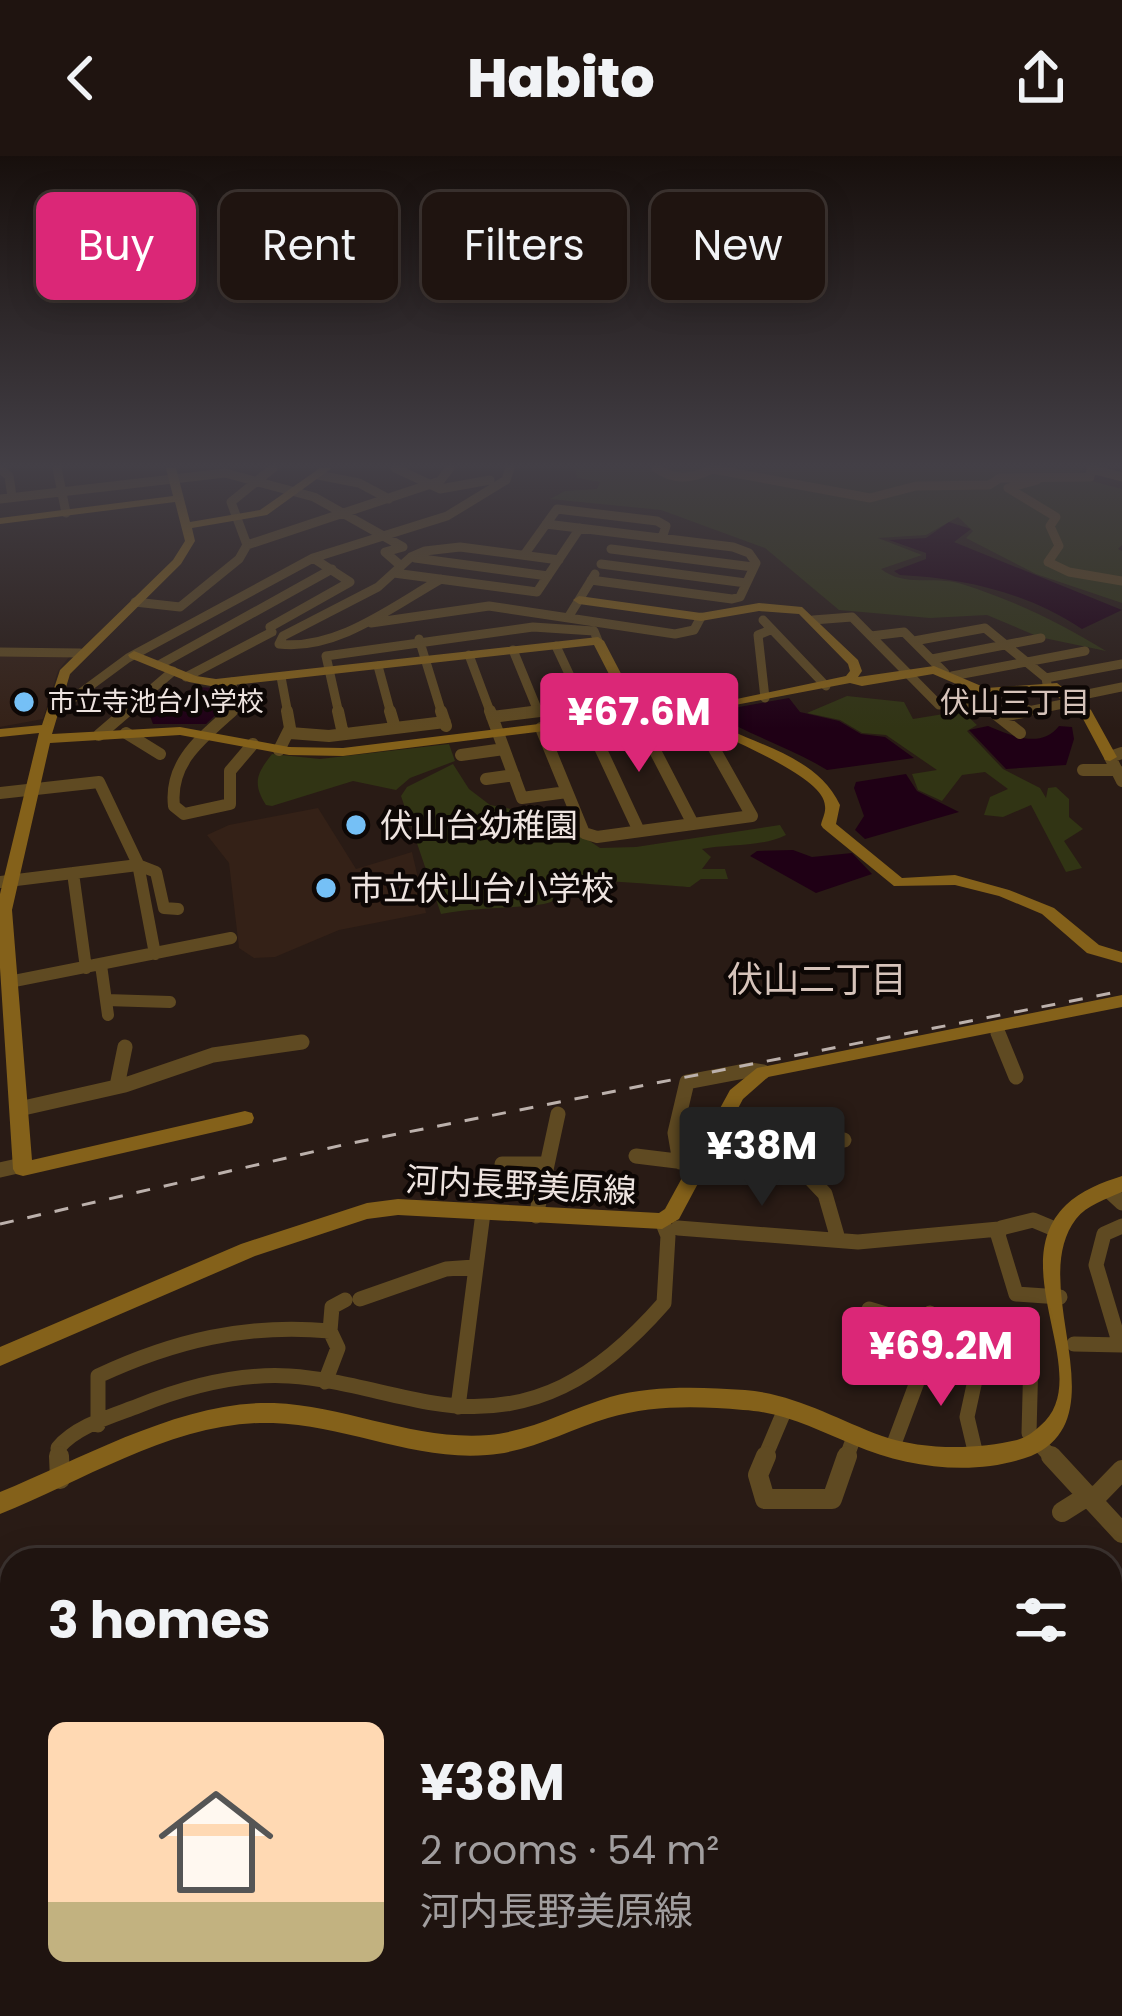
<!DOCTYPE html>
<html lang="en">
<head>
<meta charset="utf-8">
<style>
  :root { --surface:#1f1410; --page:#271d19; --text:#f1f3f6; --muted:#a19e9f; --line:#3c3330; --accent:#db2777 }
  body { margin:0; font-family:Poppins,"Noto Sans JP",sans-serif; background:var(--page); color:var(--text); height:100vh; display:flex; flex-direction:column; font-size:45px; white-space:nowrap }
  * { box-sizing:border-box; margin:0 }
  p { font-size:39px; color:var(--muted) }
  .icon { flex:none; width:66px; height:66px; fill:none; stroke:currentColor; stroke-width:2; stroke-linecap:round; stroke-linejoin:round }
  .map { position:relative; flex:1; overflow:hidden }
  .side { position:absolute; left:0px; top:1392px; width:1122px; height:468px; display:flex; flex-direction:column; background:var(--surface); border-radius:36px 36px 0 0; box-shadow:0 6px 30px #0003,0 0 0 3px var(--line) }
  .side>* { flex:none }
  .hud { position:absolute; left:36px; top:36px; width:1050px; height:108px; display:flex; gap:24px }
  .price { position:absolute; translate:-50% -102px; padding:0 27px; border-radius:12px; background:var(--accent); color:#fff; font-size:39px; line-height:78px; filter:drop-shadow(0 3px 6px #0008) }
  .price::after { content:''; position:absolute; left:50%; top:72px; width:36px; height:27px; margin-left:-18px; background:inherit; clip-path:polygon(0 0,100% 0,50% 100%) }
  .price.selected { background:#222; color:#fff }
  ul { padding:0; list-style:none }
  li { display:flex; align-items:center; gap:36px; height:300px; padding:0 48px }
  li span { display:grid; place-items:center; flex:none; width:336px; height:240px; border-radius:18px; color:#555 }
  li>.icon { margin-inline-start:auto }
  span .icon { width:144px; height:144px; fill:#fffc; stroke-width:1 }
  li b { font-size:51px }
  h2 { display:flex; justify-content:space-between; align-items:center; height:144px; padding:0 48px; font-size:51px }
  .chip { padding:0 42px; border-radius:18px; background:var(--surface); box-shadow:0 6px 30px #0003,0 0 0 3px var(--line); font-size:42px; line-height:108px }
  .chip.selected { background:var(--accent); color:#fff }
  header { display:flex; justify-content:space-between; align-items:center; height:156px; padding:0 48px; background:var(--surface); font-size:54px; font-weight:800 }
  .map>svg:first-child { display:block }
</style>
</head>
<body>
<header><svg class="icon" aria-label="back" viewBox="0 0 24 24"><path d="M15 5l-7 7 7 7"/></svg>Habito<svg class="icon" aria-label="share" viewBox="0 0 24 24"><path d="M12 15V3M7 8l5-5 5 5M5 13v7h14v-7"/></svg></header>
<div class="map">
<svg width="1122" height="1860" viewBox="0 0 1122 1860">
  <rect width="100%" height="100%" fill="#291b15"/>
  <path fill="#342117" d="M0,498l69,3 -11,14 -15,48 -43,8z
    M318,652l38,61 56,-17 14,61 -87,17 -64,27 -21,1 -15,-10 -10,-85 -22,-28 22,-10z"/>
  <path fill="#313414" d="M575,312h509l-5,5 5,6 38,10v56l-4,4 4,2v52l-86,-29 -70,-36 7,-7 -15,-14 -32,18 -48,3 44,17 -41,14c25,19 52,6 81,15 53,17 97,38 144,67l-67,-14 -52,-22 -57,3 -91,-8 -74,-62 -104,-38 -111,-11 15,-8 32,-2 3,-7 -23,-4z
    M847,540l57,6 9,17 49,-8 15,14 -10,6 36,38 37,19 6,10 2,-10 8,-1 13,12v18l14,12 -19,12 18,27 -16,4 -35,-67 -28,12 -19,-2 6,-18 18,-8 -23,-17 -23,3 -20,26 -24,-11 -6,-16 25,-4 -51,-35 -24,-2 -22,-13 -33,-7z
    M449,588l6,17 -45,17 -14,12 -43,-9 -81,25 -6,-1c-14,-22 -9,-32 6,-51l48,5z
    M453,608l16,25 21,16 64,12 46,31 36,-1 144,-22 6,10c-23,12 -58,9 -84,14l9,8 -9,12h23l3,10h-27l-11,8c-13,-1 -98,-8 -104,-6 -14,6 -27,20 -42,23 -34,5 -68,3 -103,10l-40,-118 6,-9z"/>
  <path fill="#1f0015" d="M949,366l22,7 -17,13 168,68 -40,19c-54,-36 -118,-51 -182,-54l-6,-4 32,-12v-6l-37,-13 37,-2z
    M194,531l28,1v21l-16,15h-53l-3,-8z
    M789,542l11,14 39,9 22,13 24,3 29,21 -87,12c-37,-23 -79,-35 -116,-58z
    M988,570c24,10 53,23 71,0l13,1 2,12 -8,26 -60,4 -37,-39z
    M906,618l11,17 42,21 -94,27 -10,-9 9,-14 -10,-28 2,-6z
    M793,694l19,7 40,-4 20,21 -56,19 -66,-37 7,-5z"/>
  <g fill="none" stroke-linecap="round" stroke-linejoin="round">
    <path fill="#1f0015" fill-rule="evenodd" d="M1110,1564l12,1v30l-12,-1z
      M12,1589v32l-12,5v-32z"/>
    <path stroke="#5f4a22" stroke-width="9" d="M57,312l9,45
      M395,312l45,21 50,-9
      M656,312c19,13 36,11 56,1l158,29 46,-12 73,-1 11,-7 90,-1 1,-8 31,8
      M0,313l9,7 3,21
      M318,319l41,8 30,16
      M1037,324l-29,8 48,29 -6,9 9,20 -11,16 21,10 53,9
      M0,343l225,-26 89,24 89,50 -18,5 16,14
      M546,368l187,23 16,6 7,10 -16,34 -8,2 -141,-19
      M247,389l-16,-43 42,-34
      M611,393l142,18
      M524,399l33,-46 100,12 9,5 -4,12
      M415,402l133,18
      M601,408l145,19
      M394,417l143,19 43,-64
      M441,423c-48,27 -104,72 -162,65l4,-8 95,-49 33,-30 14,-6 35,-4 99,13
      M135,446l45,5 59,-48 8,-14 193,-64 10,-13
      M569,460l26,-42
      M763,464l63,66
      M813,464l39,-3 87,88 44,-1 13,10
      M371,467l118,-17 186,28 19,-4 7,-13
      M871,480l33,-4 41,41
      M419,483l23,75
      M914,485l71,-13 61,50 1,6
      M556,490l28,60
      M513,494l25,61
      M0,496l80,1
      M469,499l22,59
      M932,503l109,-21
      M159,509l173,-96
      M378,510l13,48
      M952,520l133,-25
      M186,521l86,-45 -2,-5 80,-45 -37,-24
      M281,521l7,37
      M1046,522l76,-14
      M765,542l-7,-63 12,-5
      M1068,542l54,-11
      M53,549l18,-5 57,-42 185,-100 134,-42 59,-36 4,-12
      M123,558l50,-43
      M229,558l5,-5 -2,-27
      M339,558l-13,-58 207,-29 61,4 4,10
      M516,558l112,-14
      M1013,558l60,-12"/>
    <path stroke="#5f4a22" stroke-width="12" d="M232,555c-30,27 -63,51 -58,95l10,8 46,-10v-33l23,-27
      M338,555l5,23
      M390,555l5,17
      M441,555l5,15
      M490,555l32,87 45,-6
      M992,555l28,22
      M637,560l56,108
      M1003,560l25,-5
      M492,561l48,-6
      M541,572l43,105 13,4 155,-21 -45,-80 5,-8
      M126,577l34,21
      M290,577l39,3 116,-14
      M99,579l28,-24
      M596,583l43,92
      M548,589l97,-12
      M279,594l11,-22 -3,-17
      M1122,597l-12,4 12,24
      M461,599l43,-6
      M1083,614h34
      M486,623l28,-4
      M0,637l99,-11 39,82 17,90
      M73,717l13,95
      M0,726l138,-17 18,7 8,36 14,1
      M101,809l7,50
      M9,826l222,-44
      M106,844l64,2
      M996,871l3,9"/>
    <path stroke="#5f4a22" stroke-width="15" d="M998,877l18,44
      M117,930l8,-39
      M19,953l106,-24 88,-30 89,-13
      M636,1000l49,6
      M680,1006l-5,-29 12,-51 63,-12 13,2
      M502,1008h45
      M0,1014l22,-5
      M695,1015l113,5 17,18 13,45
      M798,1017v-28l46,-5
      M1108,1034l14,13
      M536,1060l22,-102
      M678,1072l180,14 141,-13
      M1057,1074l-24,-10 -32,8 -3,7 18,59 44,3
      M360,1143l86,-30 28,-2
      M869,1153l20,6h110l32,42 -2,76 24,26
      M330,1175l2,-24 13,-7
      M1074,1188l48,1
      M1120,1189l-24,-80 8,-31 18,-8
      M929,1194l48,21 -10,46 9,38
      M458,1251l25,-194
      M98,1269v-49c75,-35 149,-53 232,-45l8,17 -13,34
      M892,1293l37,-99 1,-37
      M59,1303l-1,-11c18,-22 54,-32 80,-42 47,-19 100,-33 151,-30 49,3 96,19 144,27 101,17 168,-28 231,-100l4,-67 -6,-15
      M764,1303l22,-52
      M846,1303l9,-25"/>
    <path stroke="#5f4a22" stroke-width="20" d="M59,1300l1,23
      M766,1300l-8,19 7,24h67l15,-43
      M1051,1300l71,77
      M1093,1344l29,-30
      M1062,1356l27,-17
      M1110,1538l12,3
      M0,1555l12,-5
      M1110,1600l12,2
      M7,1626l5,28
      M0,1781l12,-4
      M1110,1800l12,8
      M72,1848l5,12
      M396,1848l13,12
      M475,1860l21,-12
      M1013,1860l8,-12"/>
    <path fill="#84611a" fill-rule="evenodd" d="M166,312h10l14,54 70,-12 60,-42h12l-65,47 -75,13 3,13 -14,23 -111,110 -18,60 128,-7 109,20 54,1 286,-35 -35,-68 -378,42 -27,-5 -59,-24 -2,-3 6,-4 62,25 20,3 382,-42 6,4 37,71 86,-11 119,-25 4,-5 -2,-7 -49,-50 -40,-3 -58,10 -122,-17 -6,-4 6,-4 122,17 58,-10 43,4 56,53 4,11 -4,6 76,-11 52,22 71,-5 34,27 26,47 -7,4 -5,-1 -24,-45 -32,-25 -65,6 -51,-22 -71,12 -12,-3 -152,29c46,33 116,38 142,93l-4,19 66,54 53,-3 54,15 45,18 45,37 23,7v11l-35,-10 -45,-39 -43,-18 -44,-11 -61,1 -71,-58 -2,-3c1,-6 5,-12 4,-19 -1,-33 -113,-71 -142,-92l-340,42 -54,-1 -109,-20 -130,8 -38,167 20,250 213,-49 7,2 2,5 -2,5 -7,2 -222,51 -7,-2 -3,-5 -13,-201v-74l39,-161 -39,4v-8l42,-4 18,-55 113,-110 12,-19 -10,-39 -175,22v-6l173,-22z
      M1122,839v12l-354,70 -25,22 -64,120 -17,10 -264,-14 -31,4 -112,37 -255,110v-19l241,-103 126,-41 31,-4 261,14 6,-4 65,-119 27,-22z
      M1122,1020v16c-16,7 -35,13 -46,27 -51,67 46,197 -45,237 -56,21 -123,12 -177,-11 -37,-15 -70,-33 -111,-35 -45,-4 -91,-5 -135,8 -40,12 -78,34 -121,37 -73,6 -141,-30 -214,-32 -96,-3 -187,57 -273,91v-22c83,-34 183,-92 274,-89 73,3 141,38 215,32 43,-4 81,-26 121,-38 43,-12 91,-10 135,-7 50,4 91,29 137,46 41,14 93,14 135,4 10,-3 15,-7 23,-14 58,-48 -38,-159 26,-221 14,-14 37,-23 56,-29z
      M0,1440h12v24h-12z
      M205,1848h33l5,12h-33z
      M738,1848h50l-8,12h-50z"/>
    <path stroke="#bcb1ac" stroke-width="3" stroke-dasharray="14 14" stroke-linecap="butt" d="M0,1068l347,-80 775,-153"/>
  </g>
  <linearGradient id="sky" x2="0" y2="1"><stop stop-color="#170f0c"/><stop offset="0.54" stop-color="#433f46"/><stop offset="1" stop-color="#433f46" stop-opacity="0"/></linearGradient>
  <rect width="1122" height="573" fill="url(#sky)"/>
  <g fill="#75c0f6" stroke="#0d0705" stroke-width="4.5">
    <circle cx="24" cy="546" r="12"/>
    <circle cx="356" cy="669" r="12"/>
    <circle cx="326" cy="732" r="12"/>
  </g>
  <g text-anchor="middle" stroke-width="9" stroke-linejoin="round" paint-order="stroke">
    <g font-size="27" fill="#eee4e0" stroke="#0d0705" text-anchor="start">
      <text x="48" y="555">市立寺池台小学校</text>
    </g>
    <g font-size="30" fill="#d6c3ba" stroke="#0d0705">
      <text x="1015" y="557">伏山三丁目</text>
    </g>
    <g font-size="33" fill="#eee4e0" stroke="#0d0705" text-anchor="start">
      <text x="380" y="681">伏山台幼稚園</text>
      <text x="350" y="744">市立伏山台小学校</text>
    </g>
    <g font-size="33" fill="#eee4e0" stroke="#0d0705">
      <text transform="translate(521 1029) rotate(3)" y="12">河内長野美原線</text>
    </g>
    <g font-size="36" fill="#d6c3ba" stroke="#0d0705">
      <text x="817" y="836">伏山二丁目</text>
    </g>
  </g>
</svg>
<b class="price" style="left:639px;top:619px">¥67.6M</b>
<b class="price selected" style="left:762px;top:1053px">¥38M</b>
<b class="price" style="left:941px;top:1253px">¥69.2M</b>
<div class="hud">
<a class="chip selected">Buy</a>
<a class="chip">Rent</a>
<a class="chip">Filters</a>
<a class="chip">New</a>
</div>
<section class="side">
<h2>3 homes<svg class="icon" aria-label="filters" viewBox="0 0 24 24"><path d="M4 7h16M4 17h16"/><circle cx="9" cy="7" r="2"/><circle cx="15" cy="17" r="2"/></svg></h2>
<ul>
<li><span style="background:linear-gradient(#ffd9b3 75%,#c2b280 0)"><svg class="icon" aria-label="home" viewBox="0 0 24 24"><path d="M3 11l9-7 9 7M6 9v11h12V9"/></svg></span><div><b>¥38M</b><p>2 rooms · 54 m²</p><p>河内長野美原線</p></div></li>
</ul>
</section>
</div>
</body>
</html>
